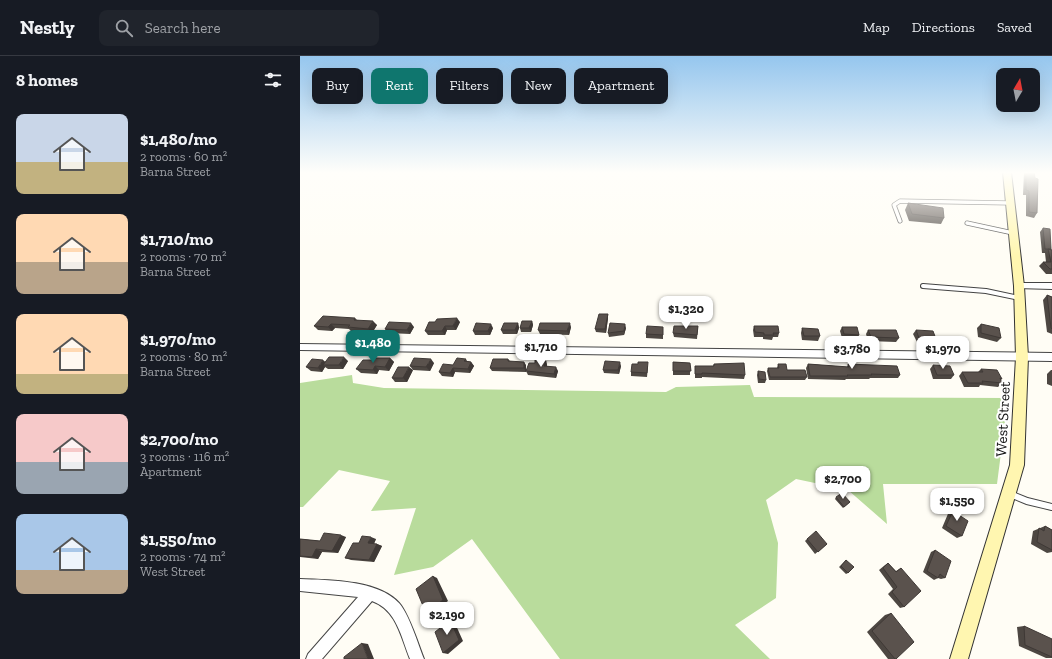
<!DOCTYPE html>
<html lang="en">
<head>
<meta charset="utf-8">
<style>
  :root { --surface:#171b24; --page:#20242c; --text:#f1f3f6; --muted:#9ea1a6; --line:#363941; --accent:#0f766e }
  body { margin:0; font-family:"Zilla Slab",serif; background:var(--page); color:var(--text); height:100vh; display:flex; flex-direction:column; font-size:15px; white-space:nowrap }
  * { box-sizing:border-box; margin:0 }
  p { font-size:13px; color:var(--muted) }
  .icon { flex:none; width:22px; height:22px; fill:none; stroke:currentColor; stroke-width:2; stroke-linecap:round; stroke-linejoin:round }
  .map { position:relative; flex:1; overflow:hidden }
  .sheet { display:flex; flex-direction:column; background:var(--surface); width:300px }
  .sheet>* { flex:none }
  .guide { position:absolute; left:12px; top:12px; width:380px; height:36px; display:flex; gap:8px }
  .needle { width:26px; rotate:10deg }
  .controls { position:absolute; left:696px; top:12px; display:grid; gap:8px }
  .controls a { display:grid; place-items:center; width:44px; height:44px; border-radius:8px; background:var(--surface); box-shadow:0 4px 16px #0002; font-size:20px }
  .price { position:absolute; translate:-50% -34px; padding:0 9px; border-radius:8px; background:#fff; color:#222; font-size:13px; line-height:26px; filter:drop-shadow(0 1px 2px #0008) }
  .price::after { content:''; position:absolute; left:50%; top:24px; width:12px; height:9px; margin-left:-6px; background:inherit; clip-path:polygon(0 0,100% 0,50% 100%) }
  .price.current { background:var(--accent); color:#fff }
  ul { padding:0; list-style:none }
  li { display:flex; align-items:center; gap:12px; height:100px; padding:0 16px }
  li span { display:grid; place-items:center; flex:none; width:112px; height:80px; border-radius:8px; color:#555 }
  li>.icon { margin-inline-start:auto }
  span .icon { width:48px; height:48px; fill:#fffc; stroke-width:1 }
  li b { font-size:17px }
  h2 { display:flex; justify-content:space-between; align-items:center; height:48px; padding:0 16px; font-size:17px }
  .tag { padding:0 14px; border-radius:8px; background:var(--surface); box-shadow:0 4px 16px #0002; font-size:14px; line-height:36px }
  .tag.current { background:var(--accent); color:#fff }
  header { display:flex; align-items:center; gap:24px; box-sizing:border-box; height:56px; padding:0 20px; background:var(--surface); border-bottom:1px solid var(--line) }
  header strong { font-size:19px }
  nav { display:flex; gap:22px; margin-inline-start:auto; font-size:14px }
  .search { width:280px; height:36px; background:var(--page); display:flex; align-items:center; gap:10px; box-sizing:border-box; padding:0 14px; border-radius:8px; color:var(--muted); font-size:15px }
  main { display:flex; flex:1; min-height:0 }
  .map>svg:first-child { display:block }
</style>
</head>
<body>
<header>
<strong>Nestly</strong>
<div class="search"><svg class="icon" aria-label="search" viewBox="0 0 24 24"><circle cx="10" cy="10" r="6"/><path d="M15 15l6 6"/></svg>Search here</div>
<nav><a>Map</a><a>Directions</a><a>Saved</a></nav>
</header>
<main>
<section class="sheet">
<h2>8 homes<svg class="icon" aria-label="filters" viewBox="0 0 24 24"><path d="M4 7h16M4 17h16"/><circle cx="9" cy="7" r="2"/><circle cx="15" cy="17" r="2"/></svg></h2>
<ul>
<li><span style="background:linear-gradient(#c9d6e8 60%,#c2b280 0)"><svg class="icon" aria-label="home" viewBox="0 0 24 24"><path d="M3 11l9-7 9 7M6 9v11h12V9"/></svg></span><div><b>$1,480/mo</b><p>2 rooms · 60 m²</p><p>Barna Street</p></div></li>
<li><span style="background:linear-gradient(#ffd9b3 60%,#b9a48a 0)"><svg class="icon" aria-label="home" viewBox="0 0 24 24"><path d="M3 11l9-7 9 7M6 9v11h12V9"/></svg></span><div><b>$1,710/mo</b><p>2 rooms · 70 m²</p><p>Barna Street</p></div></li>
<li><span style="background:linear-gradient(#ffd9b3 75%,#c2b280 0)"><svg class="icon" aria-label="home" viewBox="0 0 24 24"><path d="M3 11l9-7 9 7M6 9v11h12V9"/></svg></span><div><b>$1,970/mo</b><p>2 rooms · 80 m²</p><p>Barna Street</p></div></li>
<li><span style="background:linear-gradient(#f6c9c9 60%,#9aa5b1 0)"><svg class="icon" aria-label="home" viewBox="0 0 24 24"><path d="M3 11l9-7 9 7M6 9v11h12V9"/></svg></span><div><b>$2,700/mo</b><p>3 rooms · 116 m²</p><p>Apartment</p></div></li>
<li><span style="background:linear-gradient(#a9c7e8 70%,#b9a48a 0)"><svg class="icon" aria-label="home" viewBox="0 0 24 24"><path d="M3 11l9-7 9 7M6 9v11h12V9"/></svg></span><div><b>$1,550/mo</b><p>2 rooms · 74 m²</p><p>West Street</p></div></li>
</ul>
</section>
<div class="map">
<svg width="752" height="603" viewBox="0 0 752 603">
  <rect width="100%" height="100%" fill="#fffdf5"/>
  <path fill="#b9dc9c" d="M52,319l1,8 31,5 282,4 10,-5 74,-2 4,12 254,1 -11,86h-114l4,40 -39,-34 -52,-11 -30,21 12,43 -2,55 -41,27 35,34h-210l-88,-120 -39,28 -39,8 22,-67 -45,3 19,-30 -51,-11 -36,37h-3v-124z"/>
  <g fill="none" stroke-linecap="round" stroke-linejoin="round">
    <g stroke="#444" stroke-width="5">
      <path id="lane-far3" d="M600,165l-6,-16 6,-4 110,2
        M667,167l46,10"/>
    </g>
    <g stroke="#444" stroke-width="6">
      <path id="lane-far2" d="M623,230l63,5 33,7"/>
    </g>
    <g stroke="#444" stroke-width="7">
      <path id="lane-far1" d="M710,438l2,1"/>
    </g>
    <g stroke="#444" stroke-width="8">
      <path id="lane" d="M710,438l17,7 25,6"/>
    </g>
    <g stroke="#444" stroke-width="2">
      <path id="street" d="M719,227h33v6l-36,-1 -1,-2z
        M0,288l752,9v8l-752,-11z
        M0,523c29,1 78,1 99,24 10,11 19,41 25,56h-14c-9,-22 -13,-49 -38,-58l-50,58h-16l2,-5 50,-57 -58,-6z"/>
    </g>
    <g stroke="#333" stroke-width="2">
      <path id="secondary" d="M703,116h8l13,114 4,71 -4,108 -56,194h-18l60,-194 6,-108 -2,-71z"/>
    </g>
    <use href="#lane-far3" stroke="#fff" stroke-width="3.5"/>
    <use href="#lane-far2" stroke="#fff" stroke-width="4"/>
    <use href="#lane-far1" stroke="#fff" stroke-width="5"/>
    <use href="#lane" stroke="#fff" stroke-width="6"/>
    <use href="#street" fill="#fff" fill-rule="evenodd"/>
    <use href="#secondary" fill="#fff6b0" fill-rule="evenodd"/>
  </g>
  <path fill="#4d4742" d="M724,116h10l3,41 -3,5 -8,-2v-21h-3z
    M608,147l36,15 -3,6 -32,-3 -4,-11z
    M743,172l8,21 1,1v24h-6l-7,-8 4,-4h3l-1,-9h-3l-2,-21z
    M747,239l5,2v37l-5,-2 -4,-32z
    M308,258v4l-2,15 -10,-1 -1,-3z
    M55,262l2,2 20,5 -5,8 -20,-1 -3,-3 -14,-1 -3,3 -14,-1 -4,-4z
    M232,265l1,4 -2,7h-10l-1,-4z
    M160,266l-4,8h-9l-2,5h-17l-3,-4z
    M218,267l1,5 -2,6h-14l-2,-4z
    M681,268l20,14 -4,4 -19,-5 -1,-9z
    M398,270l-1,13 -23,-2 -1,-4z
    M454,270l25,7 -1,4h-5l-1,3 -9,-1v-2h-9l-1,-7z
    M114,271l-4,7 -22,-1 -3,-4z
    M271,271l-2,8 -29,-1 -2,-4z
    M542,271l17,8 -2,4 -15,-1 -2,-7z
    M193,272l-3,7h-15l-2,-4z
    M326,272l-2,7 -15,2 -1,-4z
    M502,272l18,8 -2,5 -16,-1 -1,-7z
    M568,274l31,8 -3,4 -28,-1 -2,-7z
    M616,274l20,9 -3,4 -16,-1 -4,-8z
    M363,275v8l-17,-1v-4z
    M90,302l4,4 -5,9 -10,-1 -2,4 -16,-1 -5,-4 16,-9z
    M166,303l1,2 4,1 3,4 -4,7 -15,-1 -2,5 -11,-1 -3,-4z
    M208,303l2,2 16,4v7l-34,-1 -2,-3z
    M48,305l-5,8h-15l-3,-2 -3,5 -11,-1 -5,-4z
    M246,305l1,4v1l11,5 -2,7 -28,-3 -2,-4 9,-8z
    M373,306l17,1v12h-17z
    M134,307l-4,8 -17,-1 -3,-4z
    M414,308l31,11 -1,4 -42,-2v1h-7v-12h18z
    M478,308l9,6 20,7 -2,3h-36l-2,-9 1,-3h9z
    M508,308l39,3 1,-3 52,11 -2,3h-28l-1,1h-23l-1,1 -37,-1 -2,-11z
    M633,309l21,10 -3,4h-18l-3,-10z
    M321,310l-2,8 -15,-1 -1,-3z
    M348,310l-1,11 -16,-1v-4z
    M681,313l21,10 -2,1 2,3 -4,4 -18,-2 -1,2h-15l-5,-11 3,-4h16z
    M113,314l-6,12h-12l-3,-4z
    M751,314h1v16l-5,-2v-10z
    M458,315l8,9 -1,3h-7l-1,-8z
    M536,441l14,5 -7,6 -8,-9z
    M655,450l4,9 3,21 -5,2 -15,-10 8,-19z
    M745,470l7,4v22l-5,1 -16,-9 2,-13z
    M46,481l-8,16 -16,-1 -4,7 -18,-2v-18l20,2z
    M76,483l-2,5h3l5,2 -8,16 -23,-2 -6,-2 14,-15z
    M507,483l20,5 -12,10 -10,-13z
    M635,494l10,28 -4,1 -3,-1 -4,2 -11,-8 8,-20z
    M546,504l2,13 -2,1 -7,-7z
    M588,507l8,8 5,-3 3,39 -4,1 -12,-14 5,-5 -14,-19 6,-5z
    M591,557l5,46h-8l-21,-27 18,-17z
    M724,570l28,17v15h-6l-27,-12 -2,-19z"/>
  <path fill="#3f3936" d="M308,258v4l-2,15 -1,-4z
    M157,262l3,4 -4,8 -3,-4z
    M73,265l4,4 -5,8 -4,-4z
    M232,265l1,4 -2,7 -2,-4z
    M111,267l3,4 -4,7 -3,-4z
    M218,267l1,5 -2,6 -2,-4z
    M270,267l1,4 -2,8 -2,-4z
    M31,268l4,4 -3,3 -4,-4z
    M191,268l2,4 -3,7 -2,-4z
    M325,268l1,4 -2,7v-4z
    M145,270l2,4 -2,5 -3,-4z
    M44,301l4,4 -5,8 -4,-4z
    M90,302l4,4 -5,9 -4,-4z
    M131,303l3,4 -4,8 -4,-4z
    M23,304l5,4 -5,1 2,2 -3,5 -4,-4z
    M246,305l1,4 -1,5 -2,-4z
    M171,306l3,4 -4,7 -2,-4z
    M224,306l2,3v7l-2,-4z
    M320,306l1,4 -2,8 -1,-4z
    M75,310l4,4 -2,4 -4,-4z
    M109,311l4,3 -6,12 -4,-4z
    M256,311l2,4 -2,7 -2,-4z
    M153,312l2,4 -2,5 -3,-4z
    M41,479l5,2 -8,16 -6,-2z
    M71,481l5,2 -3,6 -5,-2z
    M77,488l5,2 -8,16 -5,-2z
    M16,493l6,3 -4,7 -6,-2z
    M133,520l4,2 11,23 -18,13 -4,-1z
    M150,564l4,1 9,20 -15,13 -5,-1z
    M62,587l6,1 6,15h-6z"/>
  <path fill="#5a524d" stroke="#3f3936" d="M726,116h8l1,6 3,1 -1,34 -8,-1v-21l-3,-1z
    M608,147l35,5 1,10 -32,-4z
    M743,172l7,1 1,20h-6z
    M748,193l4,1v19h-2l-7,-7h8z
    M747,239l5,2v32l-1,-1z
    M299,258h9l-3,15h-10z
    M23,260l32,2 -1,2 19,1 -5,8 -20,-2 2,-2 -19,-1 -3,3 -14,-1z
    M157,262l-4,8h-8l-3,5h-17l4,-9h6l2,-3z
    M222,265h10l-3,7h-9z
    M89,266l22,1 -4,7 -22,-1z
    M176,267l15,1 -3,7h-15z
    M204,267h14l-3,7h-14z
    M240,267h30l-3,8 -29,-1z
    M310,267l15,1 -1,7 -16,2z
    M681,268l18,4 2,10 -20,-5z
    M347,270l16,1v8l-17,-1z
    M374,270h24l-1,9 -24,-2z
    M454,270h24l1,7h-6l1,2h-10v-2l-9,-1z
    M542,271h15l2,8 -15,-1z
    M502,272l16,1 2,7h-16z
    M568,274h28l3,8 -28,-1z
    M616,274l17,1 3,8 -17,-1z
    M29,301h15l-5,8h-16z
    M74,302h16l-5,9 -10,-1 -2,4 -17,-1 7,-9h9z
    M114,302l17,1 -5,8 -16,-1z
    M157,302l9,1 -2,2 7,1 -3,7 -15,-1 -3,5 -11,-1 4,-8 10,1z
    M12,303l11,1 -5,8 -12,-1z
    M193,303h15v2l16,1v6h-34z
    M235,304l11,1 -2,5 12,1 -2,7 -28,-3 3,-8h6z
    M305,305l15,1 -2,8h-15z
    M338,306h10l-1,11 -16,-1 1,-8h6z
    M373,306l17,1 1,8h-18z
    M444,307l1,12 -43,-2v1h-7v-8h19v-2z
    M478,308h8l1,6h18l2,7h-37l-2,-9h11z
    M508,308l41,3 -1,-3 49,2 3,9 -29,-1 1,1h-25l1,1h-38z
    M633,309l17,1 4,9h-17z
    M98,311h11l-6,11h-11z
    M681,313l16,1 5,9 -2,-1 2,5 -20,-2 1,2h-15l-6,-11h21z
    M458,315l7,1 1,8 -7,-1z
    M542,437l8,9 -6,5 -8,-10z
    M655,450l6,4 -2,5 9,6 -6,15 -16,-10z
    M745,470l7,4v20l-15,-8 2,-14 5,3z
    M516,475l11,13 -9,8 -11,-13z
    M24,477l17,2 -9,16 -16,-2 -4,8 -12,-1v-17l20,2z
    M62,480l9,1 -3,6 9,1 -8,16 -24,-2 8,-15h6z
    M635,494l16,11 -6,17 -5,-4 -2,4 -11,-7z
    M546,504l8,7 -6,6 -7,-7z
    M588,507l8,9 5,-4 20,23 -17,16 -12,-15 5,-5 -14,-19z
    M133,520l10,24 -17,13 -10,-24z
    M591,557l23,29 -18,17h-1l-23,-28z
    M150,564l9,20 -16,13 -8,-21z
    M724,570l28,13v18l-27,-12z
    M62,587l6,16h-24v-2z"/>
  <linearGradient id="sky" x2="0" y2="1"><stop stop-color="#95c6ee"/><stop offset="0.58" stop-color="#fffefa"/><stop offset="1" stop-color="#fffefa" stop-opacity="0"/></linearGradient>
  <rect width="752" height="201" fill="url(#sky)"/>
  <g text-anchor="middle" stroke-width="4" stroke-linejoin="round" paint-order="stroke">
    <g font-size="15" fill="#111" stroke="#fff">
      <text transform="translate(703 363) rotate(-87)" y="5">West Street</text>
    </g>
  </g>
</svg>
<div class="controls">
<a><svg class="needle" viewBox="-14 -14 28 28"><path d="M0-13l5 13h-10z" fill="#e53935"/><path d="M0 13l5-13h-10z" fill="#9ea1a6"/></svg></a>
</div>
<b class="price" style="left:386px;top:274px">$1,320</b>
<b class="price current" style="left:73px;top:308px">$1,480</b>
<b class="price" style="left:241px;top:312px">$1,710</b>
<b class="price" style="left:552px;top:314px">$3,780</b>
<b class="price" style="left:643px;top:314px">$1,970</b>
<b class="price" style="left:543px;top:444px">$2,700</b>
<b class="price" style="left:657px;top:466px">$1,550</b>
<b class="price" style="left:147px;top:580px">$2,190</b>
<div class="guide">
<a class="tag">Buy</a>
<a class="tag current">Rent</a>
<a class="tag">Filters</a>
<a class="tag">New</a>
<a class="tag">Apartment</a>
</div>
</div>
</main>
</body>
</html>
